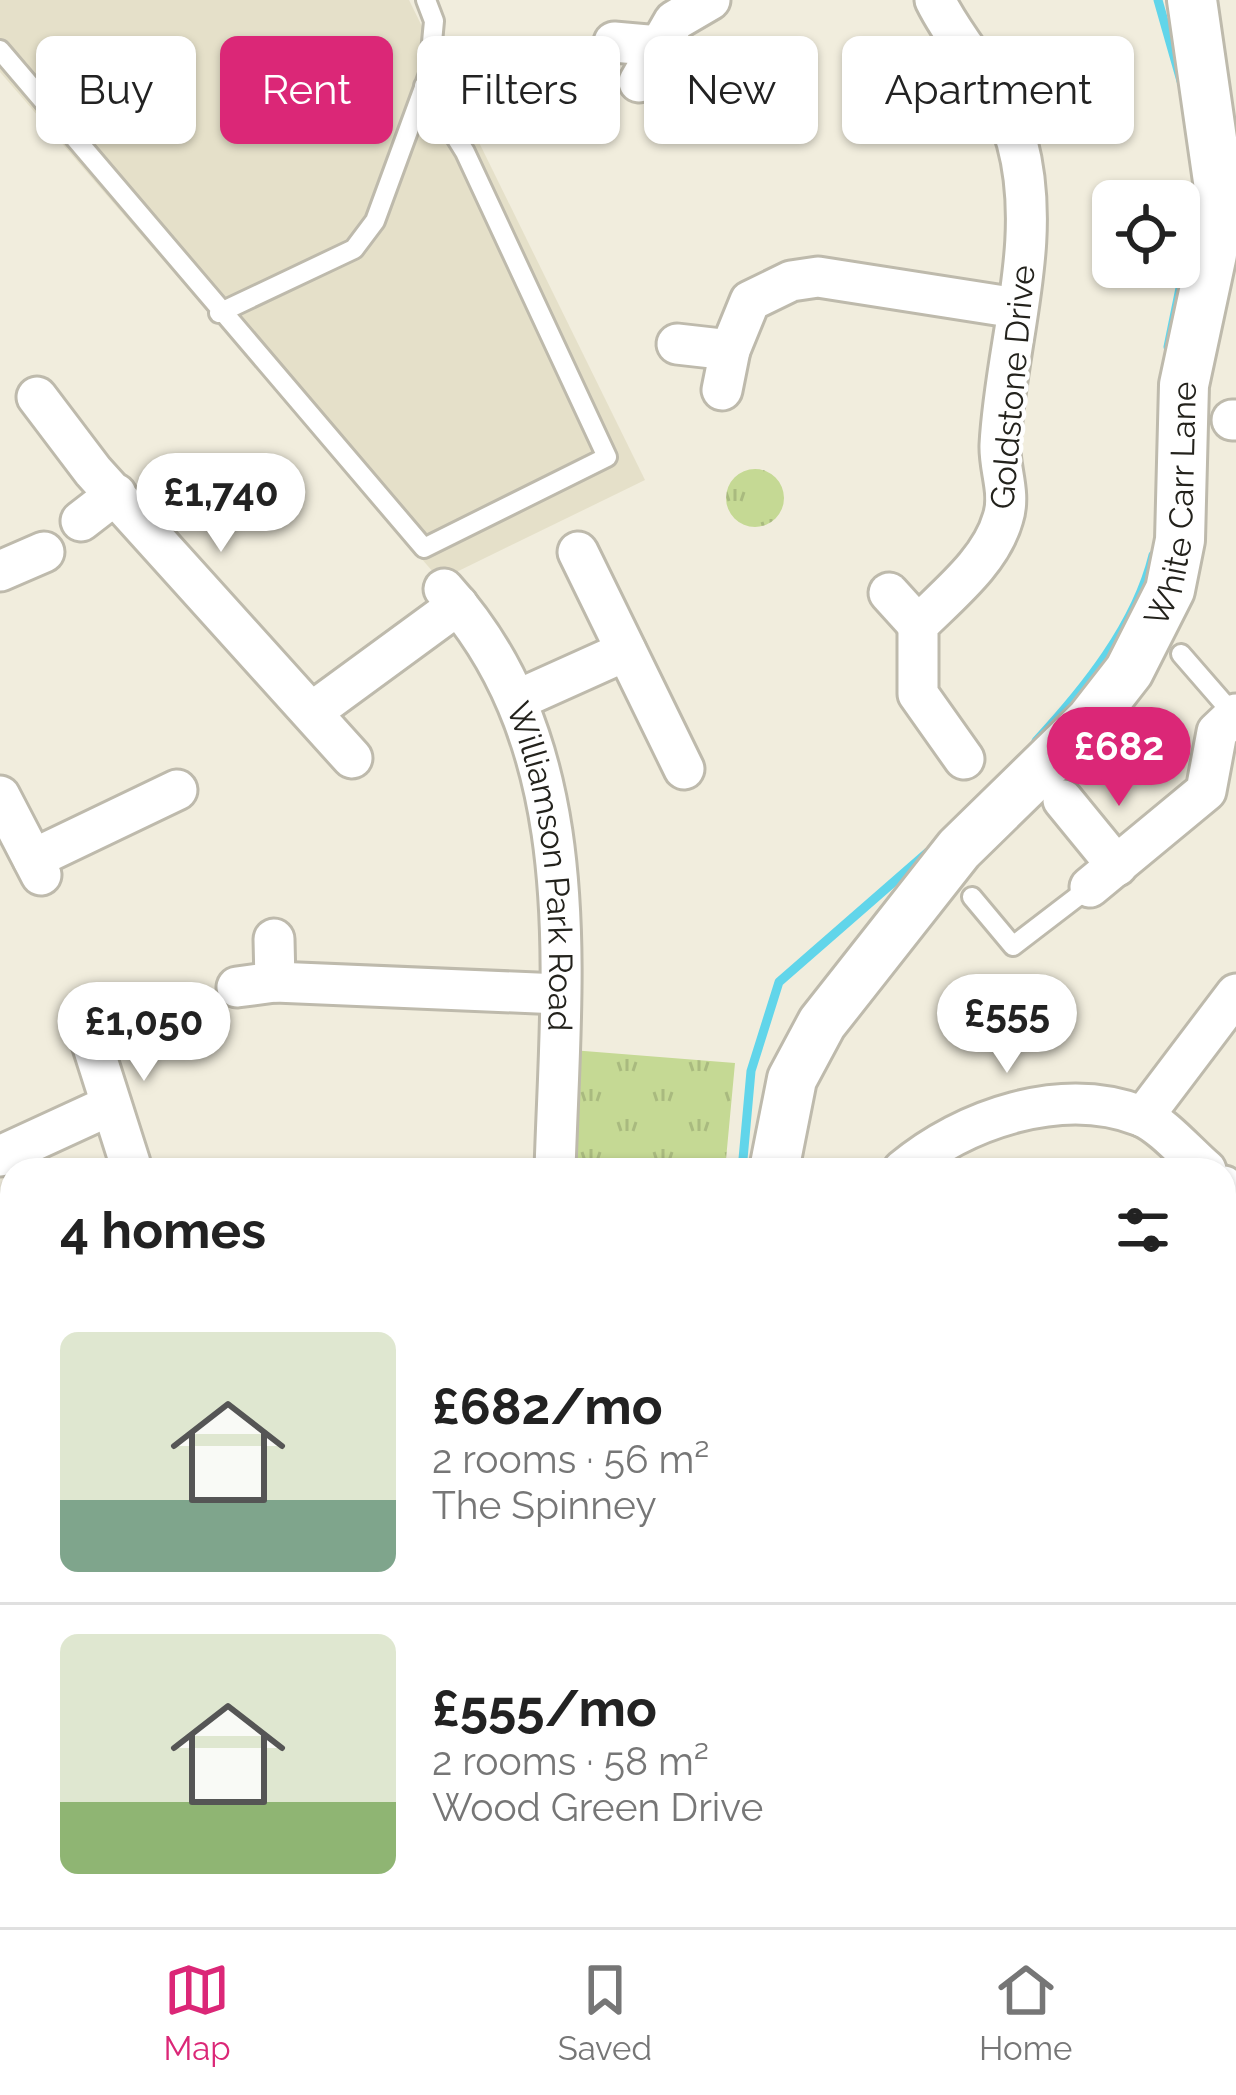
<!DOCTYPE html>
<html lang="en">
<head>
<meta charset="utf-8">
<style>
  :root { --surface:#fff; --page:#f2f2f2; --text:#222; --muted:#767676; --line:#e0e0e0; --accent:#db2777 }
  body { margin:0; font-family:Raleway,sans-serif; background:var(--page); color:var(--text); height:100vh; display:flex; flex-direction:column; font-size:45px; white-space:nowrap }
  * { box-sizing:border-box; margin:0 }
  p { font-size:39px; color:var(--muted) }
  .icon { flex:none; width:66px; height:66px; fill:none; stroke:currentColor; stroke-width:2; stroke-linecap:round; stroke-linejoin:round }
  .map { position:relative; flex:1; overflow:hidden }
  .sheet { position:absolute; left:0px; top:1158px; width:1236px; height:771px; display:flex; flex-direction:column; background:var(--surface); border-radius:36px 36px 0 0; box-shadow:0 3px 9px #0004 }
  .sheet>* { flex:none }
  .hud { position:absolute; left:36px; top:36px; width:1164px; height:108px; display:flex; gap:24px }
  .tools { position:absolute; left:1092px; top:180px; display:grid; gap:24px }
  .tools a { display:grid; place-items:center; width:108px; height:108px; border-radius:18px; background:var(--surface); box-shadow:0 3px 9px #0004; font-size:60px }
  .price { position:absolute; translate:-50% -102px; padding:0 27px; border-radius:42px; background:#fff; color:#222; font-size:39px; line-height:78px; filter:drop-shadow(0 3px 6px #0008) }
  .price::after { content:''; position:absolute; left:50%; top:72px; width:36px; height:27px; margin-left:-18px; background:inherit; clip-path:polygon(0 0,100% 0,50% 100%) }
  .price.selected { background:var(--accent); color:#fff }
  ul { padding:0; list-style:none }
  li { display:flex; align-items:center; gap:36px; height:300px; padding:0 60px }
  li+li { border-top:3px solid var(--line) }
  li span { display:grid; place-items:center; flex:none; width:336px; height:240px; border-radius:18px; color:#555 }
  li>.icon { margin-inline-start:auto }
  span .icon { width:144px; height:144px; fill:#fffc; stroke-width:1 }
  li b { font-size:51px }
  h2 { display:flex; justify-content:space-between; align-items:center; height:144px; padding:0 60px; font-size:51px }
  .pill { padding:0 42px; border-radius:18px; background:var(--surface); box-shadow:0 3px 9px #0004; font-size:42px; line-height:108px }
  .pill.selected { background:var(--accent); color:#fff }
  .tab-bar { display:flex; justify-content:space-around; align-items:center; height:168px; border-top:3px solid var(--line); background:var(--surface); font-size:33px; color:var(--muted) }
  .tab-bar a { display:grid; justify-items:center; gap:6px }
  .tab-bar .selected { color:var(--accent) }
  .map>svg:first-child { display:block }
</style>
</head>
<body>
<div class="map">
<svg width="1236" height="1927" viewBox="0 0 1236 1927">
  <defs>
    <pattern id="grass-tufts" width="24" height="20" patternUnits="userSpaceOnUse" patternTransform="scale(3)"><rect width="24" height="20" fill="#c5d994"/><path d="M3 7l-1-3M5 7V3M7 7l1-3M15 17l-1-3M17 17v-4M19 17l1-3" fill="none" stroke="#a9ba7f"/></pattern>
  </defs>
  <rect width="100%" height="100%" fill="#f1eddd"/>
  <path fill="#e5e0c9" d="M0,0h409l236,480 -205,100 -440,-508z"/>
  <path fill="url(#grass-tufts)" d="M726 498a29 29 0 1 1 58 0a29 29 0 1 1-58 0Z
    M559,1049l176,14 -10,107h-170z
    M259,1917h322l-3,10h-323z"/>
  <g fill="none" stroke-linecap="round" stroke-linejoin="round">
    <path stroke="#61d5ea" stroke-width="9" d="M1158,0l23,81
      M1168,347l23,-113
      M1036,741c48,-52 100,-116 117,-186
      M742,1170l9,-99 28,-89 149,-130
      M596,1927l3,-10"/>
    <g stroke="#bebaac" stroke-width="24">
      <path id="service" d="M0,50l424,498 183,-91 -142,-305 -41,-66
        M219,313l135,-64 21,-28 54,-147 5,-53 -8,-21
        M1181,654l53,61
        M972,897l41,49 77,-59"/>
    </g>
    <g stroke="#bebaac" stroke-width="45">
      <g id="minor">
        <path d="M935,0c25,51 67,87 82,142 27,99 -12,203 -17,303 -1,24 11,48 3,73 -12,43 -54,76 -85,107v69l46,65"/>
        <path d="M614,42l45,4"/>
        <path d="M639,82l35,-61 36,-21"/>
        <path d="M677,344l53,6"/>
        <path d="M722,390l8,-40 20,-49 41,-20 27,-4 198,31"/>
        <path d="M37,397l56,74 259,287"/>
        <path d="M1232,420h4"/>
        <path d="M81,521l35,-27"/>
        <path d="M578,552l106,217"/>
        <path d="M0,571l44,-19"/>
        <path id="s1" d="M444,589c145,160 117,383 111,581"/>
        <path d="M889,593l29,32"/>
        <path d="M517,700l109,-49"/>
        <path d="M312,712l146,-107"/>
        <path d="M0,796l41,79"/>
        <path d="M1063,800l54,66"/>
        <path d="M33,859l144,-69"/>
        <path d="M1090,887l116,-96 11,-59 19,-18"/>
        <path d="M274,939l1,43"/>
        <path d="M237,987l38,-5 285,12"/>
        <path d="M87,1028l43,135"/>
        <path d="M1143,1117l93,-123"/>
        <path d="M0,1156l111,-51"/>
        <path d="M903,1170c61,-51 159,-85 238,-54 22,9 46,38 65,54"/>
        <path d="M1224,1186l12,10"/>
        <path d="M1224,1272l12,-11"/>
        <path d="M0,1472l12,5"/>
        <path d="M1224,1636l5,-19"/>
        <path d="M0,1744l12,-26"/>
        <path d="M891,1917l25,10"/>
        <path d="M253,1927l4,-10"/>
        <path d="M950,1927l2,-10"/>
      </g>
    </g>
    <g stroke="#bebaac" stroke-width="54">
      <g id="tertiary">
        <path id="s2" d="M774,1170l18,-91 30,-56 137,-174 131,-128 39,-50 41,-81 10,-50 4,-155 28,-131 7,-66 -27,-188"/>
        <path d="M630,1927l3,-10"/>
      </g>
    </g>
    <use href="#service" stroke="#fff" stroke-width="18"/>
    <use href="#minor" stroke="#fff" stroke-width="39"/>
    <use href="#tertiary" stroke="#fff" stroke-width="48"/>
  </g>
  <g text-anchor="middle" stroke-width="9" stroke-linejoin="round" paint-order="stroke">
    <g font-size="33" fill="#23221c" stroke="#fff">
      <text transform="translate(1012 387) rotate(-85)" y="12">Goldstone Drive</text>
      <text dy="12" stroke="none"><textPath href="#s2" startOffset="801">White Carr Lane</textPath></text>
      <text dy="12" stroke="none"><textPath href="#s1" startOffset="303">Williamson Park Road</textPath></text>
    </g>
  </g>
</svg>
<div class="tools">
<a><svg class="icon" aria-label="locate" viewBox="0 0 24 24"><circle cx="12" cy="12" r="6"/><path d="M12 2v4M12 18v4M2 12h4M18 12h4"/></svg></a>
</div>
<b class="price" style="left:221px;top:555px">£1,740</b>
<b class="price selected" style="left:1119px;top:809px">£682</b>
<b class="price" style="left:1007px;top:1076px">£555</b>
<b class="price" style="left:144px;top:1084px">£1,050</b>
<div class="hud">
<a class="pill">Buy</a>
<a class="pill selected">Rent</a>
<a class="pill">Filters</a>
<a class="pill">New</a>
<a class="pill">Apartment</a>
</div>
<section class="sheet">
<h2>4 homes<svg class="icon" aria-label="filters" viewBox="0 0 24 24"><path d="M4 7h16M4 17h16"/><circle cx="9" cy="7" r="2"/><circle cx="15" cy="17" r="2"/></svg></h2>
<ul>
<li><span style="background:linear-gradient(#dfe7d0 70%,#7fa58c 0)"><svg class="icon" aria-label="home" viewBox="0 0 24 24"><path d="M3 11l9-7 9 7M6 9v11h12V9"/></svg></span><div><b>£682/mo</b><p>2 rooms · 56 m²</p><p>The Spinney</p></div></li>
<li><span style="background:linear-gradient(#dfe7d0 70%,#8fb573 0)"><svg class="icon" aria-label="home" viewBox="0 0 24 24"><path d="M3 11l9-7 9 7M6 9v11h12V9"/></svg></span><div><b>£555/mo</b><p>2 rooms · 58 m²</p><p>Wood Green Drive</p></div></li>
</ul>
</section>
</div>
<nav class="tab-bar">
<a class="selected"><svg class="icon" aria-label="map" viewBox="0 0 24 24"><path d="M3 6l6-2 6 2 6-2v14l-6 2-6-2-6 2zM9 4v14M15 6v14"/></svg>Map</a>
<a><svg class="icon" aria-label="saved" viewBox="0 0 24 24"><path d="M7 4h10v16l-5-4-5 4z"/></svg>Saved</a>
<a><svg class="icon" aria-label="home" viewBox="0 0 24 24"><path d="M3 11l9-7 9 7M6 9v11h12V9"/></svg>Home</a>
</nav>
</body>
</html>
